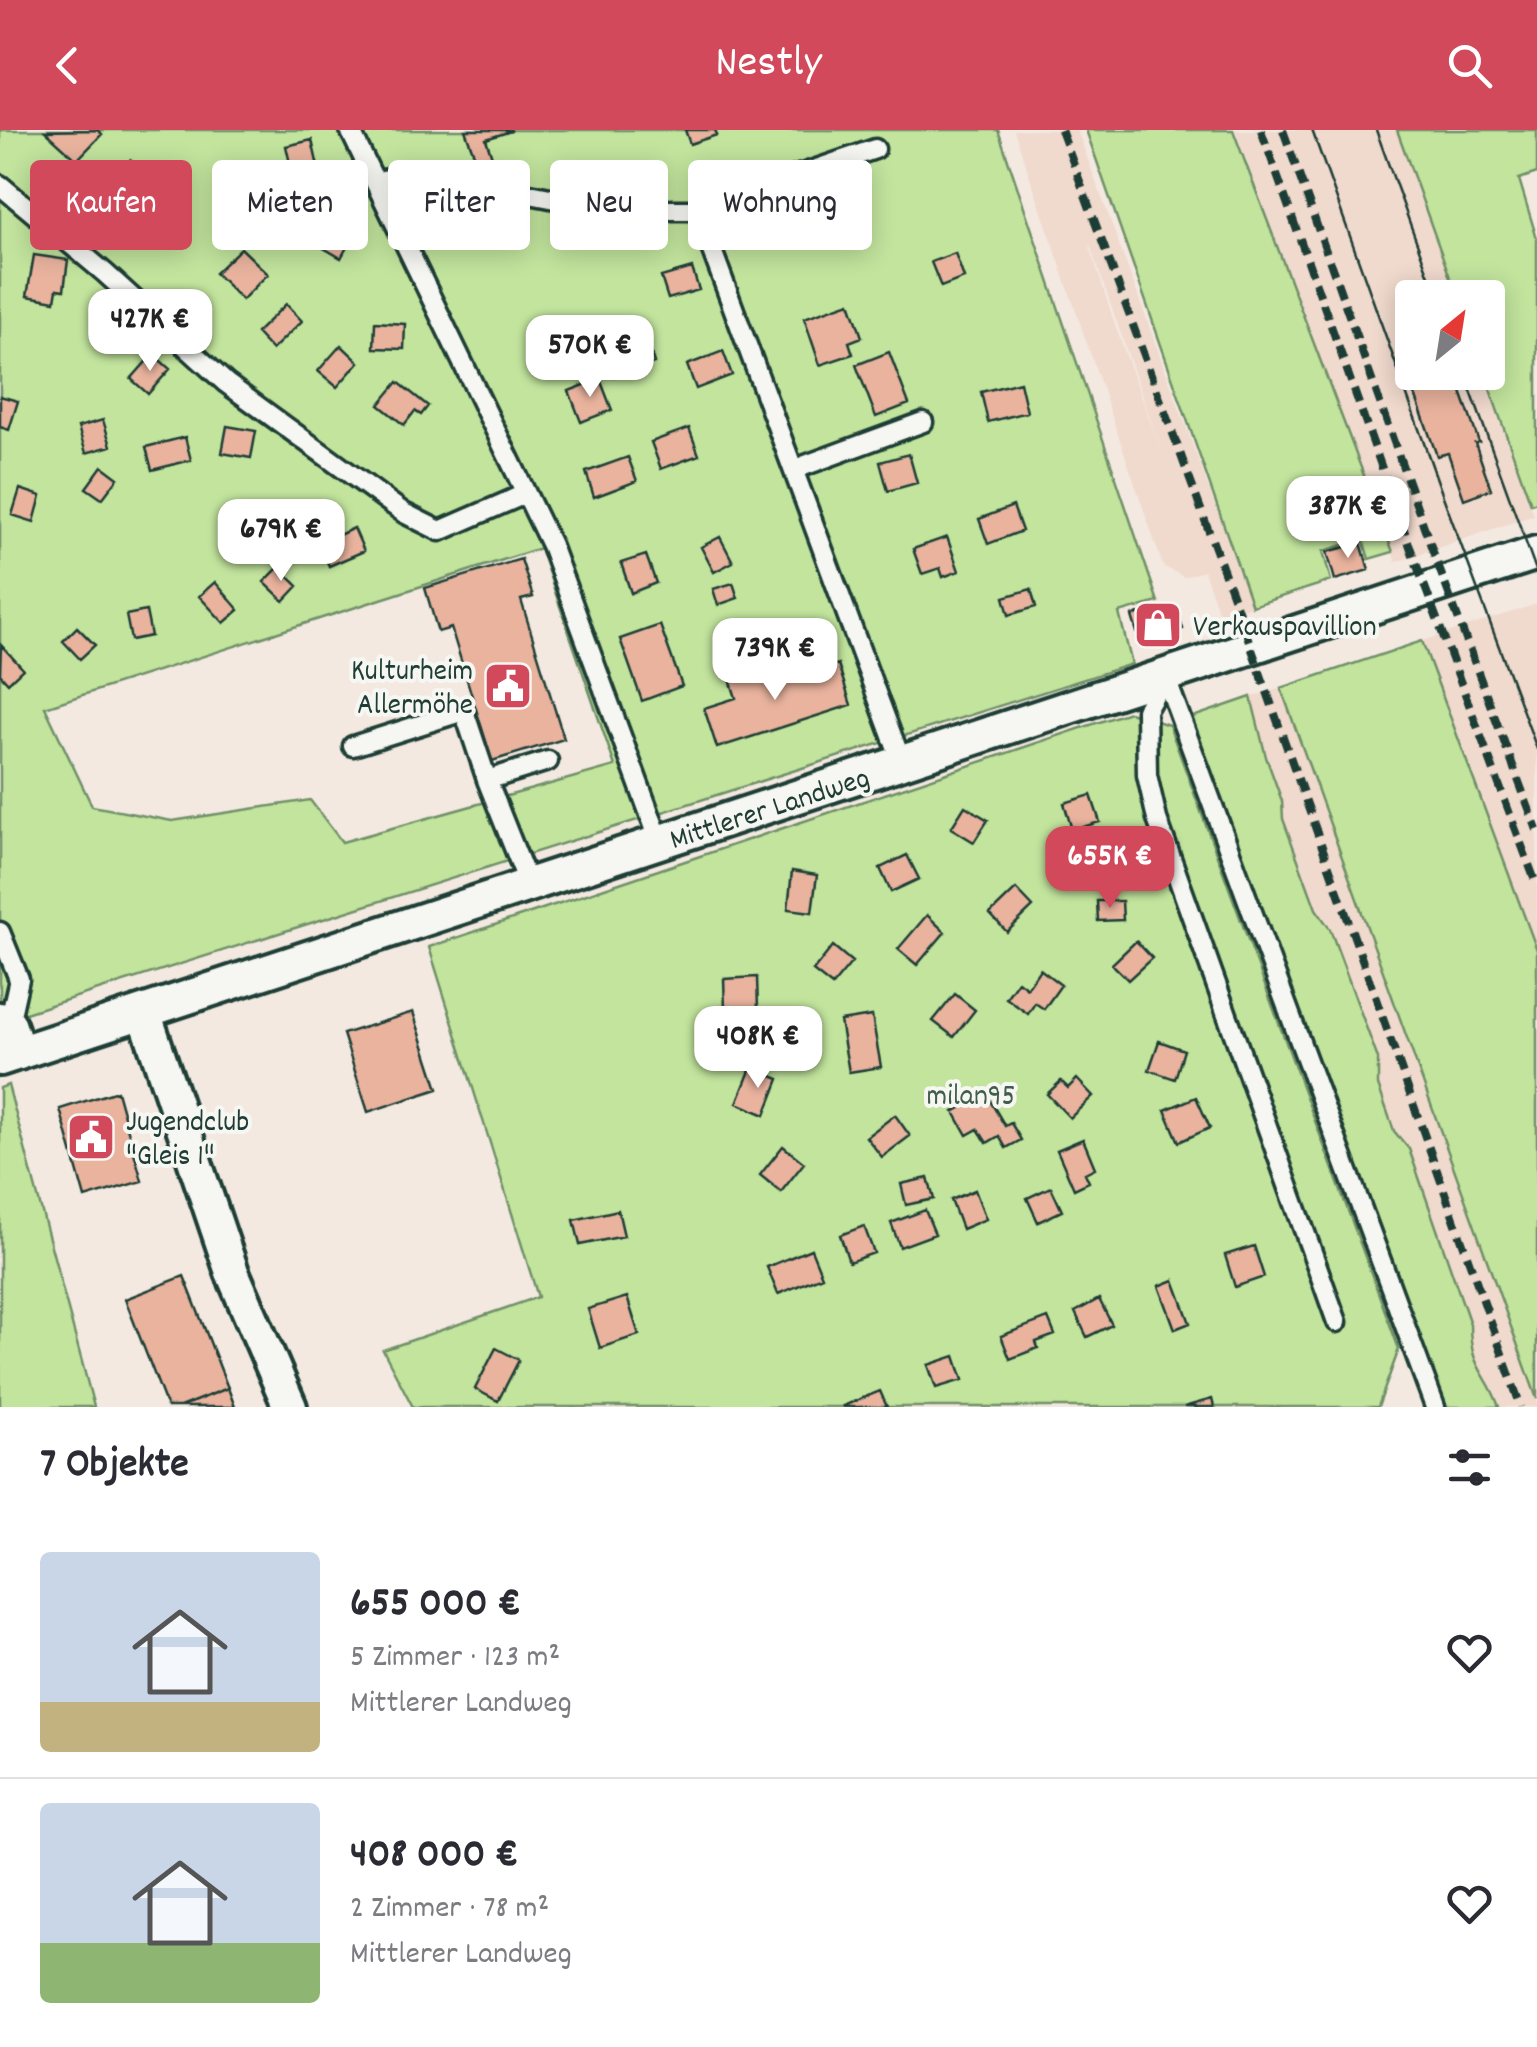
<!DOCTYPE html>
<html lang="de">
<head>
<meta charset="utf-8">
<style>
  :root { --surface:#fff; --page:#f2f2f3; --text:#2b2b33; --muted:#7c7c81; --line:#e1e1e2; --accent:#d1495b }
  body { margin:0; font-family:Dekko,sans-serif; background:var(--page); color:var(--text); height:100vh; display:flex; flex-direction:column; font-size:38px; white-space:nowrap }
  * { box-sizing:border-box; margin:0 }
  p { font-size:32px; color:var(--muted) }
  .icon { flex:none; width:55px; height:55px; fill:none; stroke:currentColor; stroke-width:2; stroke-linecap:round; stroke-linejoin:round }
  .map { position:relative; height:1277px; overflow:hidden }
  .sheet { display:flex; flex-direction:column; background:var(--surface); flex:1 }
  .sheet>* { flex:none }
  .guide { position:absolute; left:30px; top:30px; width:1000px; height:90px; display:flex; gap:20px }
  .needle { width:65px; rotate:30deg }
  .tools { position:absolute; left:1395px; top:150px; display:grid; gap:20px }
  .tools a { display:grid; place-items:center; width:110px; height:110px; border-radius:10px; background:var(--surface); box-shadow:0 5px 25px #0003; font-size:50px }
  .price { position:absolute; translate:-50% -85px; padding:0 22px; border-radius:20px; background:#fff; color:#222; font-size:32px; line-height:65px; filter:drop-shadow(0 2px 5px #0008) }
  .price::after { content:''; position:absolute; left:50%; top:60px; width:30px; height:22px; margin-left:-15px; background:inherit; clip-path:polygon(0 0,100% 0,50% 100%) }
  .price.selected { background:var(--accent); color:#fff }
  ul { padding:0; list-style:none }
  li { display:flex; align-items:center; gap:30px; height:250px; padding:0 40px }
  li+li { border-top:2px solid var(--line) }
  li span { display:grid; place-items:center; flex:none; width:280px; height:200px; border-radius:10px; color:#555 }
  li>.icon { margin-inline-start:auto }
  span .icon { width:120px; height:120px; fill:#fffc; stroke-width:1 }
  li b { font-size:42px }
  h2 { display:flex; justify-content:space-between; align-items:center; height:120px; padding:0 40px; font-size:42px }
  .pill { padding:0 35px; border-radius:10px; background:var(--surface); box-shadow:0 5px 25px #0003; font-size:35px; line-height:90px }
  .pill.selected { background:var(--accent); color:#fff }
  header { display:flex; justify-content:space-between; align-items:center; height:130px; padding:0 40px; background:var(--accent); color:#fff; font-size:45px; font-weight:600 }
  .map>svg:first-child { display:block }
</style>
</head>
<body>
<header><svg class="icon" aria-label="back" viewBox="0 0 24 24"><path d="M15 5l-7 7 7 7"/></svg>Nestly<svg class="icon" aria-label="search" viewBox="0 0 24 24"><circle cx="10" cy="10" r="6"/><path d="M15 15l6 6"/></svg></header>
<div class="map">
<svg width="1537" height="1277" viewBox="0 0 1537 1277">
  <rect width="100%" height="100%" fill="#f3e9e1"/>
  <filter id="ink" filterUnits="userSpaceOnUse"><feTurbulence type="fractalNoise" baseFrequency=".01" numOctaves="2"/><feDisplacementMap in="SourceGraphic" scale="20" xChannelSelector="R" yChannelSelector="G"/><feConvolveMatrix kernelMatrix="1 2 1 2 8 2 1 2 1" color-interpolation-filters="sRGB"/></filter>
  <g filter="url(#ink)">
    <path fill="#f0d9cd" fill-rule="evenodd" d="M1014,0h63l175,476 -32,10 -16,-45 -20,6 -21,-11zM1089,115h1l72,208 -45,-122z
      M1235,0h161l60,167 -44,1v74l70,1 52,142 -138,47z
      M1537,474v346l-114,-309z
      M1281,558l256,711v8h-38l-6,-17 -15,-19 -8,-23v-24l-61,-175 -15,-18 -16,-46v-26l-48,-130 -14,-20 -33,-90 -1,-18 -16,-44 -15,-60z"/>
    <path fill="#c2e49d" stroke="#709068" stroke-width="2.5" fill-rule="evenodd" d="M0,0h998l160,472 -39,11 13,51 -1132,357zM540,418l75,218 -273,76 -32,-42 -138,21 -80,-15 -47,-99z
      M1086,0h147l160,422 -24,7 -6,-20 -40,12 8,30 -79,25z
      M1397,0h140v43l-18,6 18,60v263l-6,2 -47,-131 4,-1v-74l-31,-1z
      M1422,511l115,309v449l-256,-711z
      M1251,567l15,60 16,44 1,18 33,90 14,20 48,130v26l16,46 15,18 61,175c0,46 16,46 29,83h-55l-254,-689z
      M1129,582l40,13 230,624 -21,58h-965l-30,-57 155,-53 -109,-350z
      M8,955l86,322h-94v-319z"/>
    <path fill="#e9b39e" stroke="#1f3d34" stroke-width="2.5" d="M97,0l5,4 -25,26 -32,-29z
      M465,0h46v1l-25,8 8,24 -15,5z
      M685,0h30l2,5 -27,9z
      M312,10l6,27 -26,5 -6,-26z
      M130,30l23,13 -14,26 -23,-14z
      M862,41l7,26 -20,5 -7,-26z
      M160,79l8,5 -4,6 14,10 -9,14 -22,-14z
      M485,79l9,29 -24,8 -10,-29z
      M339,87l19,10 -17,31 -19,-11z
      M241,118l27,26 -26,26 -27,-27z
      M955,123l9,25 -23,9 -10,-25z
      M34,125l34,5 -4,30 -7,-1 -2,12 -28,-5z
      M692,138l7,22 -31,9 -7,-22z
      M850,172l12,35 -13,5 4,12 -33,11 -16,-47z
      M286,174l16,17 -30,29 -16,-17z
      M557,187l15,27 -20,12 -16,-27z
      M375,192l30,2 -1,25 -30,-1z
      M647,210l7,23 -42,14 -5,-17 24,-8 -2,-7z
      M341,215l18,17 -22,25 -19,-16z
      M723,221l9,24 -36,14 -9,-24z
      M889,222l20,52 -33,13 -20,-52z
      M153,224l17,15 -22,25 -17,-15z
      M1454,242l25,70 -4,1 16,46 -27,10 -16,-46 -11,3 -25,-70z
      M600,249l12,31 -31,12 -12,-31z
      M398,252l30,24 -7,9 -6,-4 -11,14 -25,-20z
      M1020,252l7,30 -39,10 -7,-30z
      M0,266l18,5 -9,29 -9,-3z
      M103,290l8,26 -25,7 -8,-26z
      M227,296l29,5 -5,27 -29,-5z
      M689,298l10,27 -38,14 -10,-27z
      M185,307l6,23 -39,10 -6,-23z
      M909,324l8,29 -29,8 -8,-29z
      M628,327l9,24 -43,16 -8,-25z
      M102,336l16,12 -16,21 -16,-11z
      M20,359l21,7 -7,26 -22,-7z
      M1013,376l9,25 -34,13 -9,-25z
      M354,398l10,23 -35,15 -10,-22z
      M720,407l13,25 -19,10 -13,-25z
      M947,407l12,34 -16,6 -3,-9 -18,6 -9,-25z
      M1361,413l8,27 -34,10 -8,-28z
      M646,425l10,28 -25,10 -10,-30z
      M521,429l12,38 -12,3 43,139 -72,22 -41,-133 -13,4 -13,-44z
      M279,437l19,19 -14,15 -20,-19z
      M215,452l24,28 -15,13 -25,-27z
      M733,453l5,15 -20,7 -5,-16z
      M1031,459l5,18 -27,8 -5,-18z
      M1158,478l4,13 17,-5 4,13 -43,13 -8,-26z
      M146,481l5,25 -20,4 -5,-25z
      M660,495l22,61 -40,15 -22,-62z
      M77,497l18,18 -15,14 -17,-18z
      M1,515l22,24 -15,14 -8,-9z
      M838,534l13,41 -134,43 -13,-40 32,-10 -7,-22 34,-10 7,20z
      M1091,665l9,27 -28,8 -8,-27z
      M965,676l23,14 -14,22 -23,-14z
      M907,725l12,24 -28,13 -11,-24z
      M792,741l25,4 -5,37 -24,-3z
      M1016,759l17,18 -26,25 -17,-18z
      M1097,771h25l1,19 -25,1z
      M927,785l18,17 -28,33 -19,-16z
      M1136,811l16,17 -24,22 -16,-16z
      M833,816l19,16 -20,24 -19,-15z
      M1040,839l21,16 -17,24 -9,-6 -7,11 -22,-16 12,-17 9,7z
      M757,847l1,32 -33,1 -1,-31z
      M955,864l20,16 -21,27 -21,-16z
      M413,882l25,77 -70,23 -25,-78z
      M872,886l9,51 -32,5 -9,-51z
      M1159,911l25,9 -9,29 -26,-9z
      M751,938l28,11 -14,36 -28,-12z
      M1077,949l16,17 -23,22 -23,-24 14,-13 7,7z
      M117,961l25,90 -57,17 -25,-89z
      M986,964l19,32 6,-3 10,17 -15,8 -7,-12 -12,7 -9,-14 -11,6 -13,-23z
      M1196,967l14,31 -31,14 -14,-32z
      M895,985l15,21 -28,21 -16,-20z
      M1083,1009l12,29 -10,5 4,9 -15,7 -17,-39z
      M783,1016l21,17 -23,29 -21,-17z
      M928,1048l6,21 -28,6 -5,-21z
      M1051,1057l11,24 -24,11 -11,-24z
      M975,1060l11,29 -24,10 -11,-29z
      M618,1080l6,26 -44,9 -6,-25z
      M925,1080l10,24 -35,13 -9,-24z
      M864,1096l10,27 -25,9 -9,-27z
      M1254,1116l10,31 -29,10 -10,-32z
      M811,1119l11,27 -44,18 -11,-27z
      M184,1146l44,112 -48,19h-13l-42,-108z
      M1174,1150l16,43 -15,6 -16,-43z
      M627,1167l12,38 -39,13 -12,-39z
      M1099,1169l13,26 -25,12 -12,-25z
      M1048,1188l7,17 -19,7 2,6 -28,11 -9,-23z
      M496,1218l23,12 -21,41 -23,-12z
      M955,1226l8,24 -27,8 -8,-23z
      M228,1258l7,19h-55z
      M880,1261l7,16h-43l-1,-1z
      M1212,1269l2,8h-30z"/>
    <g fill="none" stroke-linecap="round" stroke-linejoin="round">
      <g stroke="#1f3d34" stroke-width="25">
        <path id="service" d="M350,0l201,415 109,297
          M378,51l39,-8 63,4 39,15 94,18h84l205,553
          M0,55l105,88 121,110 178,130 36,18 85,-37
          M697,80l178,-61
          M795,339l128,-47
          M1165,546l270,731
          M1165,547l-19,33 1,65 10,44 180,503
          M353,616l111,-35 23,69
          M529,755l-42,-105 61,-19
          M0,802l19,47 -10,45"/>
      </g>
      <g stroke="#1f3d34" stroke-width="40">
        <path id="minor" d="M144,882l88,260 58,135
          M0,889l9,5 10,29
          M0,929l1537,-506"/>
      </g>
      <use href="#service" stroke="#f6f6f2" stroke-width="18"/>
      <use href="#minor" stroke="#f6f6f2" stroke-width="32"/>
      <path stroke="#1f3d34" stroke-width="2.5" d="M1312,0l132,369 93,250
        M1376,0l61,168
        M1464,242l73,201"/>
      <path stroke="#1f3d34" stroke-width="8" stroke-dasharray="15 8" stroke-linecap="butt" d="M1061,0l177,480 283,797
        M1261,0l152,425 124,331
        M1283,0l149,419 105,281"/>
    </g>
  </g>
  <defs>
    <g id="shop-square" transform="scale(2.5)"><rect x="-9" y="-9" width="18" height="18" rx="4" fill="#d1495b" stroke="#f6f6f2"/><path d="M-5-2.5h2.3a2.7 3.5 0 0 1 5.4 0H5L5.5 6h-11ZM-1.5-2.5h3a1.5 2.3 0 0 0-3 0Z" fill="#fff"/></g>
    <g id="civic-square" transform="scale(2.5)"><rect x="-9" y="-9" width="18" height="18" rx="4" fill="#d1495b" stroke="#f6f6f2"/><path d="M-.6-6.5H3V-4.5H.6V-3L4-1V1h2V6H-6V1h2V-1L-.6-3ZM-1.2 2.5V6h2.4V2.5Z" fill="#fff"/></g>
  </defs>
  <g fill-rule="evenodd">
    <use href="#shop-square" x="1158" y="495"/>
    <use href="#civic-square" x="508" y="556"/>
    <use href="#civic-square" x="91" y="1007"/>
  </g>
  <g text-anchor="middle" stroke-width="8" stroke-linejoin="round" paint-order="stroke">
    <g font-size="30" fill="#1f3d34" stroke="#f6f6f2" text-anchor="start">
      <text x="1193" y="505">Verkauspavillion</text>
      <text x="473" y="549" text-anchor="end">Kulturheim<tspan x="473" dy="34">Allermöhe</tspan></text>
      <text x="126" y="1000">Jugendclub<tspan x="126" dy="34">"Gleis 1"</tspan></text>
    </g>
    <g font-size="30" fill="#1f3d34" stroke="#f6f6f2">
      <text transform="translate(769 677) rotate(-18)" y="10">Mittlerer Landweg</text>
    </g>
    <g font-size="30" fill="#405e49" stroke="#f6f6f2">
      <text x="971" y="974">milan95</text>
    </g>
  </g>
</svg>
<div class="tools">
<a><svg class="needle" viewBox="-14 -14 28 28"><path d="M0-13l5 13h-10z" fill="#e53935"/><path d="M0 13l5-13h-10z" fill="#7c7c81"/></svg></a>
</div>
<b class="price" style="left:150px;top:244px">427K €</b>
<b class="price" style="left:590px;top:270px">570K €</b>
<b class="price" style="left:1348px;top:431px">387K €</b>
<b class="price" style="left:281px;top:454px">679K €</b>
<b class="price" style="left:775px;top:573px">739K €</b>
<b class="price selected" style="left:1110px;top:781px">655K €</b>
<b class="price" style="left:758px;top:961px">408K €</b>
<div class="guide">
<a class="pill selected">Kaufen</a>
<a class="pill">Mieten</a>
<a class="pill">Filter</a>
<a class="pill">Neu</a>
<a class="pill">Wohnung</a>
</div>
</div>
<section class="sheet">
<h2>7 Objekte<svg class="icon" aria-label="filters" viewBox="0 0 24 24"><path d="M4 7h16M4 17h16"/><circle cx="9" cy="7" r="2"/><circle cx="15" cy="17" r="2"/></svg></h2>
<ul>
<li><span style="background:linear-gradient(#c9d6e8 75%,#c2b280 0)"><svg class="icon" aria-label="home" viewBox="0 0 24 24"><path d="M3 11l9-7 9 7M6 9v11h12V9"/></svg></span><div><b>655 000 €</b><p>5 Zimmer · 123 m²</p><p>Mittlerer Landweg</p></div><svg class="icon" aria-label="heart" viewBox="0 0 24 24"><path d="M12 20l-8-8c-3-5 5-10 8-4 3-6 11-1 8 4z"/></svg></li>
<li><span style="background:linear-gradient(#c9d6e8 70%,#8fb573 0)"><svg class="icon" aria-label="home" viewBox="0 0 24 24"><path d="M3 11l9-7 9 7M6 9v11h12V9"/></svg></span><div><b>408 000 €</b><p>2 Zimmer · 78 m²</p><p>Mittlerer Landweg</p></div><svg class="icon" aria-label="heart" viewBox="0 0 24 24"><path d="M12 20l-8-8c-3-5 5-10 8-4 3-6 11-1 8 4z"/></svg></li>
</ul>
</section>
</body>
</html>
